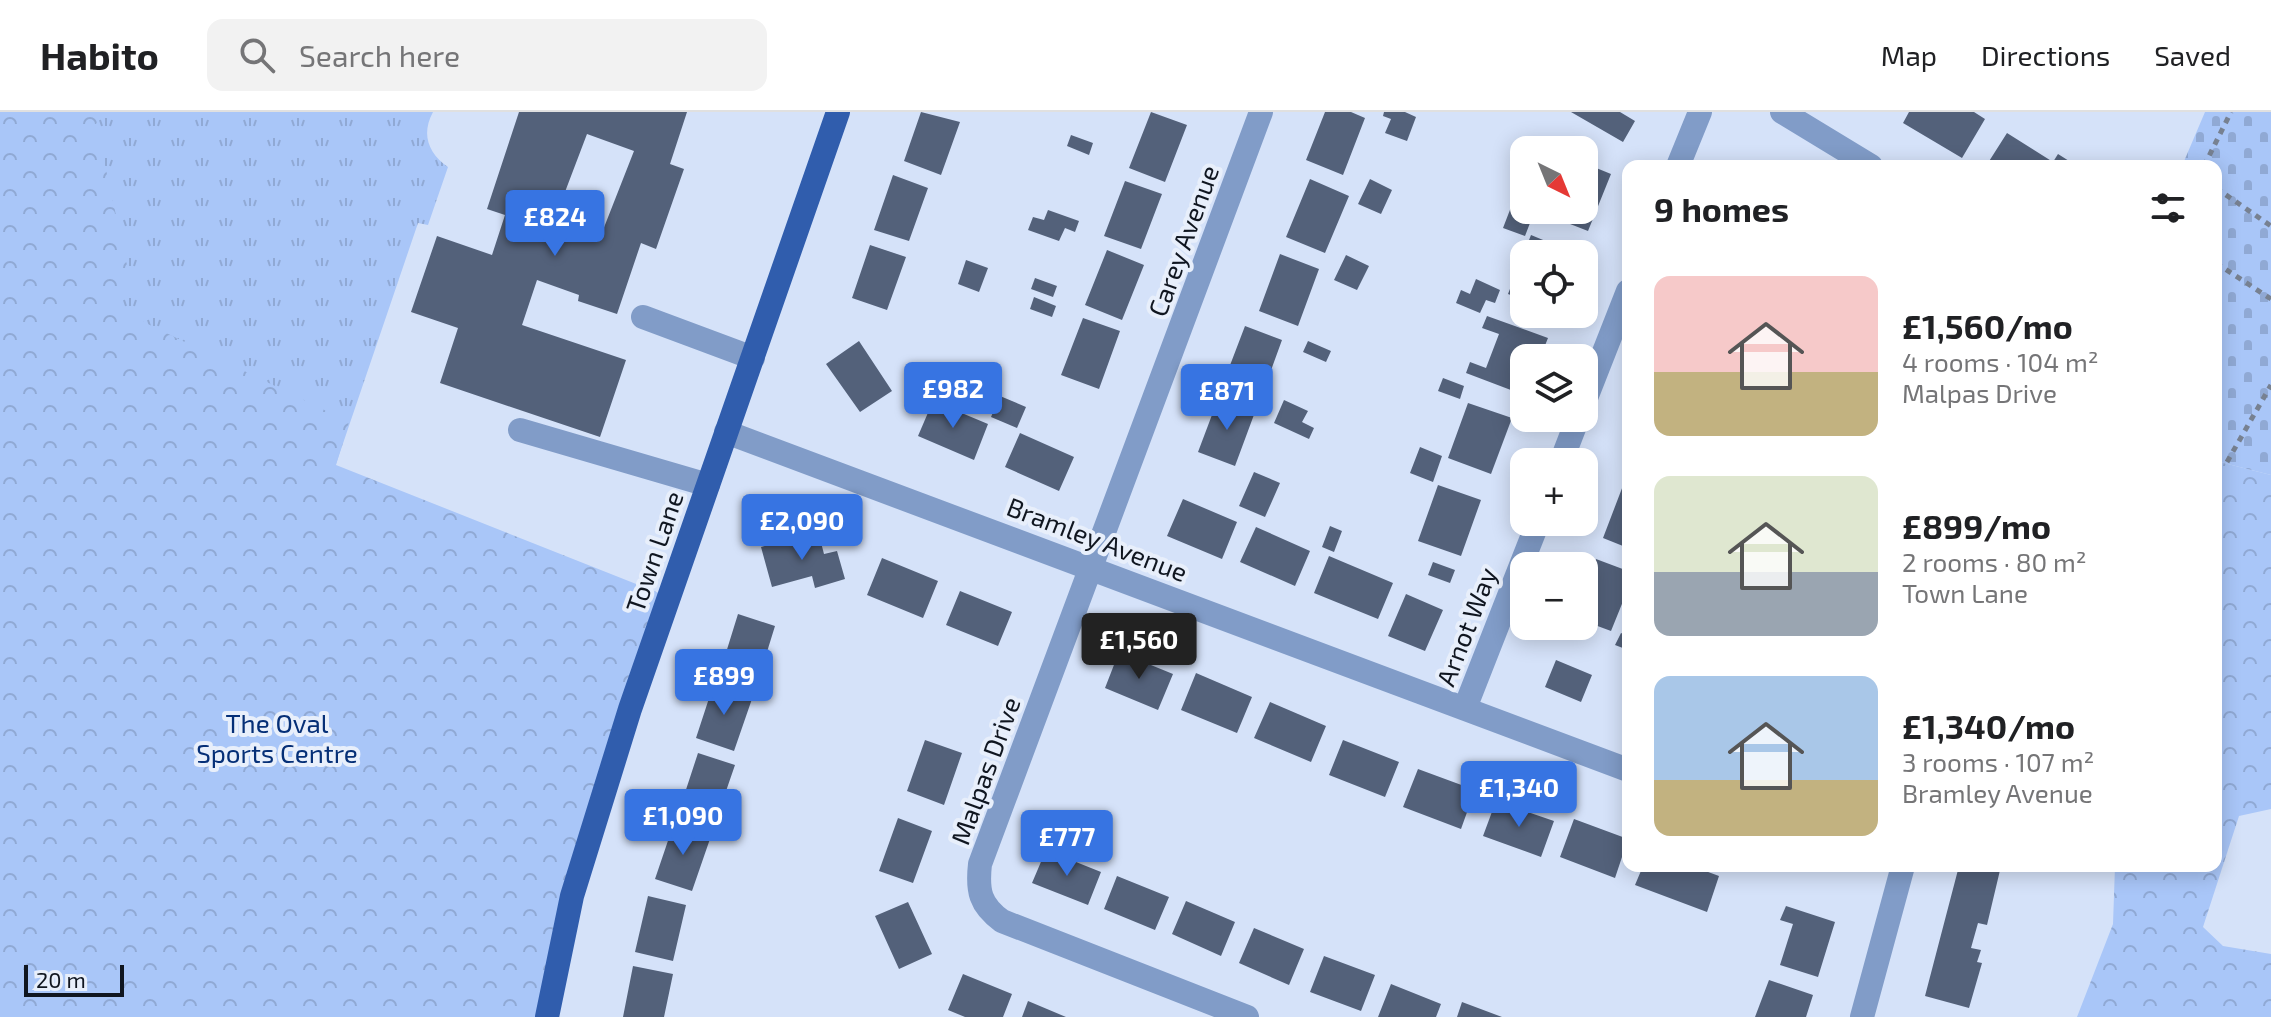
<!DOCTYPE html>
<html lang="en">
<head>
<meta charset="utf-8">
<style>
  :root { --surface:#fff; --page:#f2f2f2; --text:#202124; --muted:#757577; --line:#e0e0e0; --accent:#3774e2 }
  body { margin:0; font-family:"Exo 2",sans-serif; background:var(--page); color:var(--text); height:100vh; display:flex; flex-direction:column; font-size:30px; white-space:nowrap }
  * { box-sizing:border-box; margin:0 }
  p { font-size:26px; color:var(--muted) }
  .icon { flex:none; width:44px; height:44px; fill:none; stroke:currentColor; stroke-width:2; stroke-linecap:round; stroke-linejoin:round }
  .map { position:relative; flex:1; overflow:hidden }
  .panel { position:absolute; left:1622px; top:48px; width:600px; height:712px; display:flex; flex-direction:column; background:var(--surface); border-radius:16px; box-shadow:0 4px 20px #0003 }
  .panel>* { flex:none }
  .needle { width:52px; rotate:137deg }
  .buttons { position:absolute; left:1510px; top:24px; display:grid; gap:16px }
  .buttons a { display:grid; place-items:center; width:88px; height:88px; border-radius:16px; background:var(--surface); box-shadow:0 4px 20px #0003; font-size:40px }
  .scale { position:absolute; left:24px; bottom:20px; width:100px; box-sizing:border-box; padding-left:8px; border:4px solid #101620; border-top:0; font-size:22px; line-height:28px; white-space:nowrap; color:#101620; -webkit-text-stroke:6px #e8effb; paint-order:stroke }
  .price { position:absolute; translate:-50% -68px; padding:0 18px; border-radius:8px; background:var(--accent); color:#fff; font-size:26px; line-height:52px; filter:drop-shadow(0 2px 4px #0008) }
  .price::after { content:''; position:absolute; left:50%; top:48px; width:24px; height:18px; margin-left:-12px; background:inherit; clip-path:polygon(0 0,100% 0,50% 100%) }
  .price.selected { background:#222; color:#fff }
  ul { padding:0; list-style:none }
  li { display:flex; align-items:center; gap:24px; height:200px; padding:0 32px }
  li span { display:grid; place-items:center; flex:none; width:224px; height:160px; border-radius:16px; color:#555 }
  li>.icon { margin-inline-start:auto }
  span .icon { width:96px; height:96px; fill:#fffc; stroke-width:1 }
  li b { font-size:34px }
  h2 { display:flex; justify-content:space-between; align-items:center; height:96px; padding:0 32px; font-size:34px }
  header { display:flex; align-items:center; gap:48px; box-sizing:border-box; height:112px; padding:0 40px; background:var(--surface); border-bottom:2px solid var(--line) }
  header strong { font-size:38px }
  nav { display:flex; gap:44px; margin-inline-start:auto; font-size:28px }
  .search { width:560px; height:72px; background:var(--page); display:flex; align-items:center; gap:20px; box-sizing:border-box; padding:0 28px; border-radius:16px; color:var(--muted); font-size:30px }
  .map>svg:first-child { display:block }
</style>
</head>
<body>
<header>
<strong>Habito</strong>
<div class="search"><svg class="icon" aria-label="search" viewBox="0 0 24 24"><circle cx="10" cy="10" r="6"/><path d="M15 15l6 6"/></svg>Search here</div>
<nav><a>Map</a><a>Directions</a><a>Saved</a></nav>
</header>
<div class="map">
<svg width="2271" height="905" viewBox="0 0 2271 905">
  <defs>
    <pattern id="grass-tufts" width="24" height="20" patternUnits="userSpaceOnUse" patternTransform="scale(2)"><rect width="24" height="20" fill="#a9c6f8"/><path d="M3 7l-1-3M5 7V3M7 7l1-3M15 17l-1-3M17 17v-4M19 17l1-3" fill="none" stroke="#90a9d4"/></pattern>
    <pattern id="forest-crowns" width="20" height="18" patternUnits="userSpaceOnUse" patternTransform="scale(2)"><rect width="20" height="18" fill="#a9c6f8"/><path d="M2 6a3 3 0 1 1 6 0M12 15a3 3 0 1 1 6 0" fill="none" stroke="#90a9d4"/></pattern>
    <pattern id="cemetery-stones" width="16" height="16" patternUnits="userSpaceOnUse" patternTransform="scale(2)"><rect width="16" height="16" fill="#a9c6f8"/><path d="M2 7V4a2 2 0 0 1 4 0v3zM10 15v-3a2 2 0 0 1 4 0v3z" fill="#90a9d4"/></pattern>
  </defs>
  <rect width="100%" height="100%" fill="#d5e2f9"/>
  <path fill="url(#grass-tufts)" d="M99,0h334c-12,22 -5,41 15,55l-20,58 -10,-2 -82,241 -242,-83 2,-257z"/>
  <path fill="url(#forest-crowns)" d="M0,0h105l-9,12 32,146 -11,39 232,113 -13,43 333,132 -122,420h-547z
    M2216,349l55,14v334l-32,7 -36,111 20,19 48,8v63h-194l36,-93 2,-58h101z"/>
  <path fill="url(#cemetery-stones)" d="M2205,0h66v363l-55,-14v-295h-34z"/>
  <path fill="#53617a" fill-rule="evenodd" d="M519,0h168l-17,52 14,5 -28,80 -15,-6 -24,71 -39,-13 1,-6 -42,-15 -15,45 104,35 -26,77 -160,-54 18,-55 -47,-16 26,-76 55,19 13,-40 -18,-6zM587,22l47,17 -31,79 -46,-17z
    M921,0l39,10 -19,53 -37,-14z
    M1151,0l36,13 -22,57 -36,-14z
    M1325,0h26l14,6 -22,57 -37,-15z
    M1384,0h21l11,5 -9,24 -22,-8 6,-14 -8,-3z
    M1571,0h49l15,9 -12,21z
    M1909,0h65l11,7 -23,39 -59,-35z
    M2007,21l46,29 5,-8 19,12h-91z
    M1071,23l22,8 -4,12 -22,-9z
    M1542,25l22,9 -2,4h-25z
    M1584,51l27,11 -23,57 -41,-16 2,-5h35z
    M893,63l35,13 -19,53 -35,-11z
    M1310,67l39,17 -24,57 -39,-16z
    M1370,67l22,11 -11,24 -23,-10z
    M1125,69l37,13 -21,55 -37,-13z
    M1513,90l11,4v4h11l-10,26 -22,-8z
    M1048,98l31,11 -4,11 -10,-4 -6,13 -31,-11 5,-13 11,3z
    M1531,123l46,19h-53v46l-16,-6z
    M870,133l36,12 -19,53 -35,-12z
    M1107,138l37,15 -22,55 -37,-15z
    M1280,142l39,15 -21,57 -39,-15z
    M1346,143l23,11 -12,24 -23,-10z
    M966,148l22,8 -9,24 -21,-8z
    M1035,166l22,8 -4,11 -22,-8z
    M1476,167l24,11 -5,13 -9,-3 -6,13 -24,-10 5,-13 9,4z
    M1034,185l22,9 -4,11 -22,-8z
    M1487,204l61,22 -8,20h-16v37l-58,-22 4,-11 16,6 13,-34 -17,-6z
    M1083,206l37,13 -21,58 -38,-14z
    M1245,214l37,14 -20,55 -38,-14z
    M859,229l33,50 -32,21 -34,-48z
    M1308,229l23,10 -5,11 -23,-10z
    M1443,266l21,8 -4,13 -22,-8z
    M1000,284l26,11 -9,21 -26,-11z
    M1218,287l37,13 -20,54 -37,-14z
    M1284,288l24,11 -6,11 12,6 -5,11 -35,-16z
    M933,289l55,23 -14,36 -56,-24z
    M1468,291l44,15 -21,56 -43,-16z
    M1020,321l54,24 -15,34 -54,-24z
    M1420,335l22,9 -9,26 -23,-9z
    M1254,360l26,11 -15,34 -26,-11z
    M1624,371l4,1v64l-25,-10z
    M1438,373l43,15 -20,56 -43,-15z
    M1183,387l54,23 -15,37 -55,-23z
    M1330,414l12,5 -8,21 -12,-5z
    M1256,415l54,24 -15,35 -55,-24z
    M818,419l6,23 13,-3 8,28 -30,9 -3,-12 -40,11 -11,-40z
    M1329,444l64,27 -15,36 -64,-26z
    M882,446l56,23 -15,37 -56,-23z
    M1596,447l32,12v18l-17,42 -27,-10v-31z
    M1433,450l22,8 -5,13 -22,-8z
    M960,479l52,21 -14,34 -52,-21z
    M1406,482l37,16 -18,41 -37,-15z
    M738,502l37,12 -18,58 -37,-12z
    M1621,521l7,3v14l-13,-5z
    M1119,540l54,22 -15,36 -53,-22z
    M1556,548l36,15 -11,27 -36,-15z
    M1196,561l56,24 -15,36 -56,-23z
    M714,571l39,13 -19,55 -38,-13z
    M1270,590l56,24 -15,36 -57,-24z
    M925,628l37,13 -18,52 -37,-14z
    M1343,628l56,22 -14,35 -56,-22z
    M698,641l37,12 -20,58 -36,-12z
    M1418,657l57,21 -14,39 -58,-22z
    M1496,689l58,20 -13,36 -58,-21z
    M898,706l34,13 -19,52 -34,-12z
    M1574,707l54,20 -13,39 -55,-21z
    M674,711l37,13 -19,55 -37,-12z
    M1046,738l55,22 -13,33 -56,-22z
    M1643,754h49l27,10 -12,36 -72,-27z
    M1959,754h42l-14,59 -9,-2 -7,25 10,2 -4,12 5,1 -13,45 -44,-12z
    M1117,764l52,21 -14,33 -51,-21z
    M648,784l38,9 -13,56 -38,-9z
    M1186,789l49,21 -14,34 -49,-22z
    M908,790l24,52 -33,15 -24,-53z
    M1786,794l49,16 -17,55 -38,-12 13,-41 -13,-4z
    M1254,816l50,21 -15,36 -50,-22z
    M1324,844l51,19 -14,36 -51,-19z
    M633,854l40,8 -9,43h-41z
    M963,862l49,20 -9,23h-38l-17,-7z
    M1769,868l44,15 -7,22h-51z
    M1391,872l50,20 -5,13h-58z
    M1028,889l38,16h-44z
    M1462,890l40,15h-45z"/>
  <g fill="none" stroke-linecap="round" stroke-linejoin="round">
    <path stroke="#778191" stroke-width="5" stroke-dasharray="6 6" stroke-linecap="butt" d="M2204,54l27,-54
      M2216,76l55,38
      M2216,151l55,36
      M2227,350l44,-77"/>
    <path stroke="#819cc8" stroke-width="24" d="M1782,0l89,54
      M1678,54l22,-54
      M643,205l110,41
      M1584,291l44,-112
      M520,318l188,55
      M726,320l902,338
      M1561,350l17,-44
      M1465,596l73,-186
      M1247,905l-245,-96c-22,-16 -25,-30 -22,-57l281,-752
      M1862,905l41,-151"/>
    <path stroke="#305dad" stroke-width="24" d="M547,905l25,-121 58,-187 208,-597"/>
  </g>
  <g text-anchor="middle" stroke-width="8" stroke-linejoin="round" paint-order="stroke">
    <g font-size="26" fill="#101620" stroke="#e8effb">
      <text transform="translate(1184 129) rotate(-70)" y="9">Carey Avenue</text>
      <text transform="translate(1097 428) rotate(21)" y="9">Bramley Avenue</text>
      <text transform="translate(655 440) rotate(-71)" y="9">Town Lane</text>
      <text transform="translate(1467 515) rotate(-69)" y="9">Arnot Way</text>
      <text transform="translate(986 659) rotate(-70)" y="9">Malpas Drive</text>
    </g>
    <g font-size="26" fill="#052f77" stroke="#e8effb">
      <text x="277" y="621">The Oval<tspan x="277" dy="30">Sports Centre</tspan></text>
    </g>
  </g>
</svg>
<div class="buttons">
<a><svg class="needle" viewBox="-14 -14 28 28"><path d="M0-13l5 13h-10z" fill="#e53935"/><path d="M0 13l5-13h-10z" fill="#757577"/></svg></a>
<a><svg class="icon" aria-label="locate" viewBox="0 0 24 24"><circle cx="12" cy="12" r="6"/><path d="M12 2v4M12 18v4M2 12h4M18 12h4"/></svg></a>
<a><svg class="icon" aria-label="layers" viewBox="0 0 24 24"><path d="M12 4l9 5-9 5-9-5zM3 14l9 5 9-5"/></svg></a>
<a>+</a>
<a>−</a>
</div>
<div class="scale">20 m</div>
<b class="price" style="left:555px;top:146px">£824</b>
<b class="price" style="left:953px;top:318px">£982</b>
<b class="price" style="left:1227px;top:320px">£871</b>
<b class="price" style="left:802px;top:450px">£2,090</b>
<b class="price selected" style="left:1139px;top:569px">£1,560</b>
<b class="price" style="left:724px;top:605px">£899</b>
<b class="price" style="left:1519px;top:717px">£1,340</b>
<b class="price" style="left:683px;top:745px">£1,090</b>
<b class="price" style="left:1067px;top:766px">£777</b>
<section class="panel">
<h2>9 homes<svg class="icon" aria-label="filters" viewBox="0 0 24 24"><path d="M4 7h16M4 17h16"/><circle cx="9" cy="7" r="2"/><circle cx="15" cy="17" r="2"/></svg></h2>
<ul>
<li><span style="background:linear-gradient(#f6c9c9 60%,#c2b280 0)"><svg class="icon" aria-label="home" viewBox="0 0 24 24"><path d="M3 11l9-7 9 7M6 9v11h12V9"/></svg></span><div><b>£1,560/mo</b><p>4 rooms · 104 m²</p><p>Malpas Drive</p></div></li>
<li><span style="background:linear-gradient(#dfe7d0 60%,#9aa5b1 0)"><svg class="icon" aria-label="home" viewBox="0 0 24 24"><path d="M3 11l9-7 9 7M6 9v11h12V9"/></svg></span><div><b>£899/mo</b><p>2 rooms · 80 m²</p><p>Town Lane</p></div></li>
<li><span style="background:linear-gradient(#a9c7e8 65%,#c2b280 0)"><svg class="icon" aria-label="home" viewBox="0 0 24 24"><path d="M3 11l9-7 9 7M6 9v11h12V9"/></svg></span><div><b>£1,340/mo</b><p>3 rooms · 107 m²</p><p>Bramley Avenue</p></div></li>
</ul>
</section>
</div>
</body>
</html>
